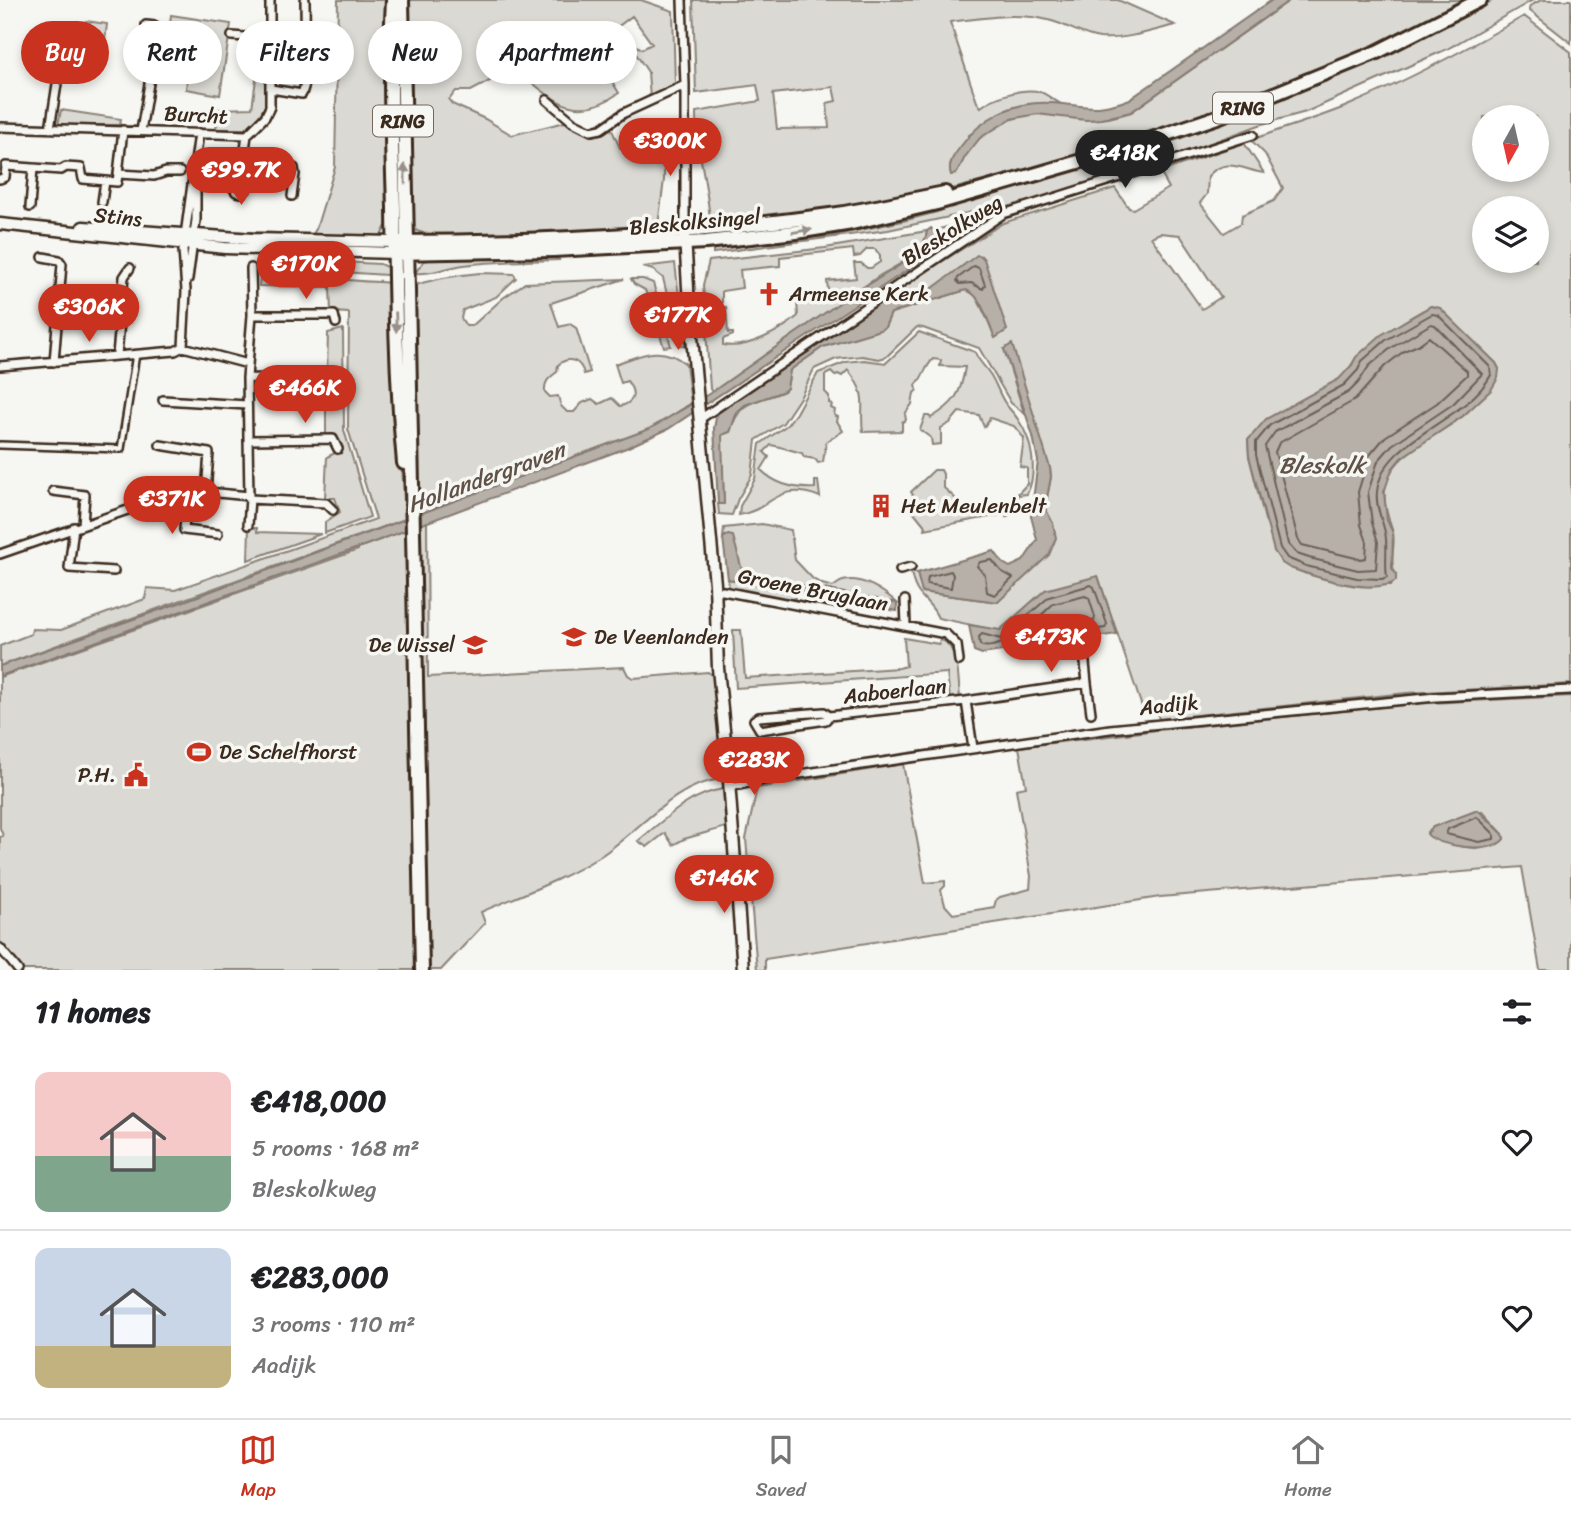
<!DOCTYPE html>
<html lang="en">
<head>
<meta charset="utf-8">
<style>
  :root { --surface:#fff; --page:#f6f6f6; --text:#202124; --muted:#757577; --line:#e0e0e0; --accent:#c8321e }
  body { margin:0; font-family:Sriracha,sans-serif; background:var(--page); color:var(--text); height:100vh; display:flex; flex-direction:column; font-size:26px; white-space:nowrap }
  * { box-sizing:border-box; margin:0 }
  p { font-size:23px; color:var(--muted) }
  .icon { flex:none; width:38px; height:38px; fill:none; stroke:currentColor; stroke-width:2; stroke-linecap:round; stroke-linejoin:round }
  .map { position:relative; height:970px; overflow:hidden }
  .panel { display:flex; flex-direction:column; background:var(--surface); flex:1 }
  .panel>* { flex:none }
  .hud { position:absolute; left:21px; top:21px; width:700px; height:63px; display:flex; gap:14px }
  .needle { width:46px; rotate:188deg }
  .fabs { position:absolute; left:1472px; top:105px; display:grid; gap:14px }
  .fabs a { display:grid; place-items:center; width:77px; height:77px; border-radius:50%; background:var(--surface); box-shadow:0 4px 10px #0003; font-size:35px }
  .price { position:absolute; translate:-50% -60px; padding:0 16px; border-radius:24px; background:var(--accent); color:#fff; font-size:23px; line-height:46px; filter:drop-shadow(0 2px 4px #0008) }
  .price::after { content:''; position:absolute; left:50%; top:42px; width:21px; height:16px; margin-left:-10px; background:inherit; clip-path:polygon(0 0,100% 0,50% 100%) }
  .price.on { background:#222; color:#fff }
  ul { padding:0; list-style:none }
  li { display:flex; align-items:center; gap:21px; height:175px; padding:0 35px }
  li+li { border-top:2px solid var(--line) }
  li span { display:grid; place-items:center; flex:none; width:196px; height:140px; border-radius:14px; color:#555 }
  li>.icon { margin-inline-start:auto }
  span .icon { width:84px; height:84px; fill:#fffc; stroke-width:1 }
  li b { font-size:30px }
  h2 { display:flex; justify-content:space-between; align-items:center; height:84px; padding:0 35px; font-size:30px }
  .chip { padding:0 24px; border-radius:32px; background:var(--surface); box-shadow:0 4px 10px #0003; font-size:24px; line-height:63px }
  .chip.on { background:var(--accent); color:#fff }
  .menu { display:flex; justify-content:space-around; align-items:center; height:98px; border-top:2px solid var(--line); background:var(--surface); font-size:19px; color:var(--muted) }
  .menu a { display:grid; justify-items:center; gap:4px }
  .menu .on { color:var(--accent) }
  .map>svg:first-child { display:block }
</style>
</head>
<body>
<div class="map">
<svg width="1571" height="970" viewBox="0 0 1571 970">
  <rect width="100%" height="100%" fill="#f6f6f2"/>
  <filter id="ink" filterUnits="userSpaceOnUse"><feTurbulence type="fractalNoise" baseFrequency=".0143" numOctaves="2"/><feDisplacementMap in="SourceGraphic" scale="14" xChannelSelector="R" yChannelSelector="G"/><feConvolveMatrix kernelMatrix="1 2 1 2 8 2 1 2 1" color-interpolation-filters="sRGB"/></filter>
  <g filter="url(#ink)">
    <path fill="#dad9d3" stroke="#8a8278" stroke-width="2" fill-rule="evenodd" d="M338,0h52l-5,85 3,137 -6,12 -6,4 -159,-3 1,-4 95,3 3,-5 19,-62z
      M407,0h234l32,11 2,75 -25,12 -2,-26 -22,-33 16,10 10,-5 -20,-28 -41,31 28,46c-46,33 -69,3 -105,-25l-43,23h-15l-7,9 3,4 33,15 27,16 57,-14 21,10 16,-7 6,6 8,18 45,-6 -1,38 -7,53 -224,3 -16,-5 -5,-5z
      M693,0h425l57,25c-23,6 -51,15 -75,13 -18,-2 -34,-14 -52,-18 -32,-8 -66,-2 -98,2l27,80 4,5c12,-10 43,-20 59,-15 3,0 17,10 23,13 -41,-6 -60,11 -94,30l-10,34c12,-32 46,-55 81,-55 14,0 29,4 43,5 17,2 33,-2 48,-7l159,-112h178l-90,47 -178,71 -122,39 -142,36 -104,20 -116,10 -6,-1c-2,-37 -14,-72 -14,-110l64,-11 -3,-16 -61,8zM833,87l3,14 -9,2 2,25 -52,1 -4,-35z
      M1493,0h40l-86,49 -141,63 -44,12 -127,47 -131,39 -4,-4 -112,24 -175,23v-4l123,-14 67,-14 34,-9 28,-11 161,-45 53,-17 100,-39 141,-61z
      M1541,0h30v43l-42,-33 1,-4z
      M171,15l60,9 -11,71 -34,-6 7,-61 -23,-4z
      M1524,16l47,36v632l-165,9 -247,26 -3,-11 -13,2 -45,-134 -80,40 -18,15 -62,-13c-9,-21 -23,-18 -27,-47l6,2 5,19 76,10 57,-72 -10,-22 6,-31 -1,-9 -46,-119 20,64 -13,-10 -32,-55 -56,-20 -6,-1 -4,4 -27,26 -7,2 -17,-3 -26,3 -22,10 -13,27 -18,27 -27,17 -4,35 -14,24 -6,16 -13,-1 -1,-10h6l-3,-70 9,-2c11,-35 23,-27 54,-41l3,-3 3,-18 33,-23 57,-18 5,-2 6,-14 75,-23 9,4 21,43 10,-7 -25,-74 -52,35 -15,6h-28l117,-74 112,-35 14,20 4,1 36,-21 -9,-16 84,-29 20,30c-21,-3 -38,-17 -56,3l-1,18 -7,9 24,30 17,-10 1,-8 32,-14 9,-13 -18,-34 -14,-14c32,-12 65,-21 96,-34 61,-26 120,-57 177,-90zM1484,117h52v53h-52zM1484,208h52v53h-52zM1160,233l20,2 41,62 -19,12 -51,-72zM1431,306l33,26 32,31 3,6c-11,16 -21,35 -36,47 -29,24 -83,39 -78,86 1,11 5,20 8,31 3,13 -5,29 3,41l-5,11h-35l-52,-12 -39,-53 -16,-64 -1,-16c12,-11 25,-22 38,-31 17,-12 36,-19 53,-29 10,-6 12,-18 20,-25 22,-20 46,-35 72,-49z
      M86,21l21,3 -4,34 -22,-3z
      M260,50l6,1c1,32 10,58 -21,78h-29l3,-20 33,-1z
      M61,110l60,9 -1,6h-62z
      M987,217l4,2 -65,43 -3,-3c7,-6 14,-20 12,-29z
      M927,231c-2,24 -30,34 -48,45l-167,116 -2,-3 -7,-104 6,-24 116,-13zM853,249l1,8 6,-1 7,-7h8l5,6v7l-9,6h-4l-6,-5h-7l2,15 -29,3 2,17 -32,4 1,14c-17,15 -52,34 -75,29v-6l10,-4v-2h-5l-2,-26h-4v-16l20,-3 -2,-18 40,-4v-9z
      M536,256h14l10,4c-32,1 -64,1 -96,5 -17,2 -32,10 -49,8l9,-12 8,-2z
      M282,259l98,5 11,5 -5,6 -60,-4z
      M675,263l10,84 -6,-3 -16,-66 -10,-8 -10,-3z
      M277,264c33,12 66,17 102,18l1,-2v2l12,1 13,236 -405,147v-20l31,-12 1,-5 29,1 84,-31 2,-11 28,2 201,-71 -28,-90 1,-116 -18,-1 -1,-25 -71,-1c1,-14 5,-18 18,-22z
      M480,273l34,1 2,4 -20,19 -33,13 -2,8 5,8h6l31,-28 22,-15 99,-4 -73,24 8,24 11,-3 6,4 14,44 -6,2c-3,-13 -15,-19 -26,-9l-1,7c-8,6 -13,9 -12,20l5,5 8,-1 3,10 6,6h7l8,-9 10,-4 7,5 13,-6 8,8c15,-3 16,-14 7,-25l-6,2 -6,-19c27,-9 46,-20 71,0l5,39 -30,20 -18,9 -227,83 -2,-31 3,-43 -5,-155c22,-7 45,-11 68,-13z
      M631,279h12l10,4 18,63 -7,1 -19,-57 -11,-6z
      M343,329l1,101 26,87 -45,16v-11l15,-10 -5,-14h-10l2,-41 14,-7 -15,-14v-42l14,-5 -4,-15h-9l1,-41z
      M919,332l56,20c3,9 10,14 15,22 6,9 9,20 15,29 4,6 10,11 14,18 13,19 19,51 8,73l-9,1 -5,17 -7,5 -1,-3 -80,15 1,-2 -17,-21 6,-8 -4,-6 23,-22h7l2,4v13l12,11 3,9 20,1 10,-5h21l18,-19v-16l-7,-1 4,-29 -10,-12 -24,-8 -6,9 -5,-12 -20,-3 -9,11 -9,5v16l-9,1 -1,-7 -11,-8 5,-14h4l2,2c23,-14 30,-23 34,-51l-25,-1 1,-6 -8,-1c-9,10 -10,19 -17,26l1,5 -3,3 -2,11 -7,10 1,6 -4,2v9l-39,1c-4,-29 7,-34 -15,-62l-6,6 -4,-2 -3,2 -4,-4 -6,3v17l4,4v7l3,1 -1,4 4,2 -1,5 4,2 -1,4 6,10 -17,11 -3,20 -5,1 -3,-4 -11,-2 -2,-4c-9,-2 -20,-6 -31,-8l-7,7 5,5 -8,13c15,15 33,19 54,18v-7h3l2,16c-44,-17 -48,13 -81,18l1,-9 15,-27 5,-35 27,-19 9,-12 22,-40 28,-11 18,-2 22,3z
      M427,521l1,156 196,-10 4,8 5,3 75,-6 5,4 6,44 2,59c-49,6 -82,53 -122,78 -36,23 -79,38 -118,55l4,11 -44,47h-14l-10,-445z
      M762,524l29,6 4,30 18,19 9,5 11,3c3,-2 6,-5 10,-6 19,-5 41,10 54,22l-154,-29 -18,-38 -2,2 1,-10z
      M249,528h8v4l64,2 -73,26z
      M406,530l11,440h-395l-22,-27v-106l3,-1 -3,-8v-151l358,-127v-2z
      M728,579l66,13 1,9 -66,-13z
      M733,630h8l4,48 154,-10 7,-2 -2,-28 35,6 1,-5c20,8 18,40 20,59l-10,1 -3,-26 -211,15z
      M1571,696v274h-31l-18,-103 -362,30 -395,62v11h-8l-11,-131 11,-51 146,-24 22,119 20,-2v5l-4,4 4,15 8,9 41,-7 2,-7 4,-3 30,-8 1,-13 -15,-87 10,-2 -7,-40 139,-17 251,-26zM1482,811l21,23 1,5c-12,17 -65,7 -77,-7l6,-5z
      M723,789l3,38 -42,12 -11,6 -8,-12 -18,14 -9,-6c26,-21 51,-47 85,-52z"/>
    <path fill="#b6b0a9" stroke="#857a71" stroke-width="2" d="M1272,0h18l-159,112 -30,7 -15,1 -49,-6 -26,5 -31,19 -15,19 -8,16 -6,2c-4,-11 3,-20 10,-29 21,-29 53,-45 89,-43 35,2 44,10 80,-4z
      M931,228l5,6c-1,11 -6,19 -15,27l-253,168 -42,19 -268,100 -358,128v-10l179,-63 470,-174 63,-37 127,-89 69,-43c9,-8 18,-17 19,-29z
      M977,255l4,1 3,3 23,71 -12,8c-7,-15 -13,-43 -29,-48l-75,23 -6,14 -5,3 -57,17 -33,23 -3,18 -3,3 -39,14 -8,7 -7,20 -8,3 2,69h-6l-4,-76 2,-10 2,-5 23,-18 145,-98h29l14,-6z
      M1431,306l9,2 56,55 3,6 -1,9 -7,12 -28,26 -62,42 -9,11 -8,23 1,10 2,18 6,13 -1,35 4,6v7c-23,15 -81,-4 -106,-13l-8,-5 -8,-12 -25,-95 -1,-16 18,-21 73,-40 13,-14 4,-8 25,-22z
      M1012,344l38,124 1,9 -6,31 8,15 3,15 -7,17 -51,47 -76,-10 -5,-19 77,-22 9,12 7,4 13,-6 14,-21 -6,-24 7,-55 -5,-25 -29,-87z
      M728,535l5,1 10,38 154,29v8l-169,-32 -5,-41z
      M1098,576l19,58 -135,20 -8,-3 -5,-26 31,5 45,-40z
      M1478,810l25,24 1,5c-11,15 -67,8 -77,-5l6,-7z"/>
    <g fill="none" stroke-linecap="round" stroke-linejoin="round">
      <path stroke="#6c6056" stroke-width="2" d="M974,266l5,2 6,17 -2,4 -12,-6 -11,1 -3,-3 1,-3z
        M1432,314l6,1 52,52 1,8c-26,48 -109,63 -114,117 -2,18 8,31 9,47 1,13 -1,26 1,38l-5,2 -25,-1 -51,-12 -19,-8 -7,-10 -24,-93v-13l14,-17 74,-40 14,-15 4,-9 24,-21z
        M1431,324l4,1 47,49 -29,30 -61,41 -14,16 -10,31 4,31 6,19 -2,27 -18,1 -49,-12 -12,-4 -9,-10 -23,-98 10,-14 74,-40 9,-9 11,-17 22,-18z
        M1429,337l38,34v4l-30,28 -52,34 -16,19 -11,36 3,33 6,17 -1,16 -6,1 -58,-14 -4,-6 -23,-87 4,-9 76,-43 30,-34 19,-15 14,-6z
        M992,560l9,11 12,7 -18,17 -8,-3 -2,-17 -8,-9 3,-4z
        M951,571l2,4 -2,13 -24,-4 1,-7z
        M1091,585l3,2 13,37 -2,4 -100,15 -3,-1c-4,4 -17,6 -22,3l-1,-8 3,-3 19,5 48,-42z
        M1085,596l4,2 6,19 -1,4 -59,9 -4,-2 1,-4 21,-20z
        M1477,817l17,17v5l-15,3 -33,-8 2,-5z"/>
      <g stroke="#3b2a1e" stroke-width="10">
        <path id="pedestrian" d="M0,445l121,4 15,-95"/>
      </g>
      <g stroke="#3b2a1e" stroke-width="12">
        <path id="minor" d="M682,0l3,85v146
          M232,36l39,3
          M271,89l31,5 4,-13 -1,-81
          M547,100l26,22 18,9 10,-2 23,-16 61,-28
          M0,127l247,8 18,-18 5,-10v-107
          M50,129l7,-45
          M141,131l17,-101 -3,-4 -9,-1
          M247,135l-4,30 -7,6 -3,17 3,4 6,1 4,-3 4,-24
          M247,166c13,2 29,8 40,0l7,2 1,6 -3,22
          M214,168l22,3
          M118,174l5,-44
          M0,179l5,-2 1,-11 55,4 5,-3 15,1 2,11 34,3 1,-8 36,2 12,-4h14
          M102,202l3,-21
          M30,207l3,-39
          M43,257l16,3 3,4 -8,98
          M188,279l8,-59v-33
          M252,315h82l2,8
          M183,347l3,-56 -3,-41 16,-117
          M117,355l7,-78 6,-9
          M0,366l175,-15 8,-4 65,17
          M247,378l83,2 5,2 1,4
          M163,400l84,5
          M700,419l303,-205 250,-79
          M249,440l84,-1 5,10
          M160,445l49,8 -3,39
          M187,490l-3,40 34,4
          M53,491l32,4 -2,30
          M249,498l-2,-120 5,-63 -1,-47
          M248,525l2,-26 76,4 7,7
          M74,527l-5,41 45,3
          M0,554l177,-61 10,-3 62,6
          M900,570l11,-3
          M714,591h9l223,43 11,11 2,16
          M905,600l1,26
          M1084,653l3,30
          M966,701l7,47
          M829,716l-5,-4 -65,5 -5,3 6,10 66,-10 3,-4 137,-15 121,-18 4,30
          M729,777h35
          M730,787l42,-9 338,-49 326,-32 135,-7
          M0,948l18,22"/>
      </g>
      <g stroke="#3b2a1e" stroke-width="15">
        <path id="tertiary" d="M0,224l225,24 169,5
          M83,227l170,12 141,3
          M685,236l4,69 26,279 3,84 11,113 14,189"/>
      </g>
      <g stroke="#3b2a1e" stroke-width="18">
        <path id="primary" d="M393,0c-4,69 -1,138 1,208 1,85 2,170 10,255
          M402,0l20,970
          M394,242c146,0 292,-7 436,-27 39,-5 77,-15 115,-22
          M394,253l159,-3 153,-8 90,-10 56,-9 85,-20 179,-52 104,-35 157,-64 103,-52"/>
      </g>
      <use href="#pedestrian" stroke="#f6f6f2" stroke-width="5"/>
      <use href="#minor" stroke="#f6f6f2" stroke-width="7"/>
      <use href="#tertiary" stroke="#f6f6f2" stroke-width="10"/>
      <use href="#primary" stroke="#f6f6f2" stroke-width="12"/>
    </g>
    <defs><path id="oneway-solid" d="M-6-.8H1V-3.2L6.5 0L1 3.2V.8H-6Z" transform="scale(1.75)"/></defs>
    <g fill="#989088">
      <use href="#oneway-solid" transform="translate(405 174) rotate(-91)"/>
      <use href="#oneway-solid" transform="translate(802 231) rotate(-9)"/>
      <use href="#oneway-solid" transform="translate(396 322) rotate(88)"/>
    </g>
  </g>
  <defs>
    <g id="church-bare" transform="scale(1.89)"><path d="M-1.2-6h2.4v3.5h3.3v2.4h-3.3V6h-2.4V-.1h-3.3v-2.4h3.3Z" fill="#c8321e" stroke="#f6f6f2" stroke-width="2.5" paint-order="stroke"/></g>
    <g id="building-bare" transform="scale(1.89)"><path d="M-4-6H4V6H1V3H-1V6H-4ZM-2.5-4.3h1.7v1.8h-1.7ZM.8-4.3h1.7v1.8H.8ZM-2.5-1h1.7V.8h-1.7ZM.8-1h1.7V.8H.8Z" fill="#c8321e" stroke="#f6f6f2" stroke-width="2.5" paint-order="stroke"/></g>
    <g id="school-bare" transform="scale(1.89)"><path d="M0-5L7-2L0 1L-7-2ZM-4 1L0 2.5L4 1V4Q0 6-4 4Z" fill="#c8321e" stroke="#f6f6f2" stroke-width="2.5" paint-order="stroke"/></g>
    <g id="stadium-bare" transform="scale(1.89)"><path d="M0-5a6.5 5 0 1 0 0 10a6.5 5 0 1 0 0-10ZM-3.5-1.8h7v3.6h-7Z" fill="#c8321e" stroke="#f6f6f2" stroke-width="2.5" paint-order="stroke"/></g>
    <g id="civic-bare" transform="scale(1.89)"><path d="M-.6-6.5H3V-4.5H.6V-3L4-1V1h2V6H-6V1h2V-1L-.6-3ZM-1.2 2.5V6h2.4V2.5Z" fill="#c8321e" stroke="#f6f6f2" stroke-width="2.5" paint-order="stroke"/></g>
  </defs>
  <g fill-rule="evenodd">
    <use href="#church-bare" x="769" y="294"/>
    <use href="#building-bare" x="881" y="506"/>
    <use href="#school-bare" x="574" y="637"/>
    <use href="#school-bare" x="475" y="645"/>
    <use href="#stadium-bare" x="199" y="752"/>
    <use href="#civic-bare" x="136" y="775"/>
  </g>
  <g text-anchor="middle" stroke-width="7" stroke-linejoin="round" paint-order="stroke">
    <g fill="#f6f6f2" stroke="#73675e" stroke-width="2">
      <rect x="1213" y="92.5" width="60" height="31" rx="5"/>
      <rect x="373" y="105.5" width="60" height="31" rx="5"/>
    </g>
    <g font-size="19" font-weight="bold" fill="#3b2a1e">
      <text x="1243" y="115">RING</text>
      <text x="403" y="128">RING</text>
    </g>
    <g font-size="21" fill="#3b2a1e" stroke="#f6f6f2">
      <text transform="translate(196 115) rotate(3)" y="7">Burcht</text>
      <text transform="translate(118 217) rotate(6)" y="7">Stins</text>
      <text transform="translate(695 222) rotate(-5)" y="7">Bleskolksingel</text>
      <text transform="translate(952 230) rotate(-32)" y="7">Bleskolkweg</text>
      <text transform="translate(813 590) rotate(11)" y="7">Groene Bruglaan</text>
      <text transform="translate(895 691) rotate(-6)" y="7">Aaboerlaan</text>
      <text transform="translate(1169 705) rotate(-6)" y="7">Aadijk</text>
    </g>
    <g font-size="21" fill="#3b2a1e" stroke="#f6f6f2" text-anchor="start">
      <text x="789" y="301">Armeense Kerk</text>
      <text x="901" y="513">Het Meulenbelt</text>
      <text x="594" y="644">De Veenlanden</text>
      <text x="455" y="652" text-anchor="end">De Wissel</text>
      <text x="219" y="759">De Schelfhorst</text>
      <text x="116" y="782" text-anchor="end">P.H.</text>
    </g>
    <g font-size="23" font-style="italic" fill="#605248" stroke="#f6f6f2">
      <text x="1322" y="473">Bleskolk</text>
      <text transform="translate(486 477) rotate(-20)" y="8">Hollandergraven</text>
    </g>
  </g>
</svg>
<div class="fabs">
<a><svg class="needle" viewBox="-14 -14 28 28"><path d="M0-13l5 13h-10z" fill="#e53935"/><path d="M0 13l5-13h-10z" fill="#757577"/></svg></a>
<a><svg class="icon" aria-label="layers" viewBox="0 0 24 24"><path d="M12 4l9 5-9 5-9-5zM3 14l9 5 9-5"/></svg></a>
</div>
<b class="price" style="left:670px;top:178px">€300K</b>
<b class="price on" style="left:1125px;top:190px">€418K</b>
<b class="price" style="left:241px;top:207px">€99.7K</b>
<b class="price" style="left:306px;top:301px">€170K</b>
<b class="price" style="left:89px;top:344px">€306K</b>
<b class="price" style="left:678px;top:352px">€177K</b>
<b class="price" style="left:305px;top:425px">€466K</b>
<b class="price" style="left:172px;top:536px">€371K</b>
<b class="price" style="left:1051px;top:674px">€473K</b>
<b class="price" style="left:754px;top:797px">€283K</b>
<b class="price" style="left:724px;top:915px">€146K</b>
<div class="hud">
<a class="chip on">Buy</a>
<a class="chip">Rent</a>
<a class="chip">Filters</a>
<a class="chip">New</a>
<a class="chip">Apartment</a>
</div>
</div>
<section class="panel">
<h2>11 homes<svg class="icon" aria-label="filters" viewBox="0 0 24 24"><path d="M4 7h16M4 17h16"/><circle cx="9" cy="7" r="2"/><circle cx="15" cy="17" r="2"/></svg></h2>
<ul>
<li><span style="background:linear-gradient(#f6c9c9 60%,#7fa58c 0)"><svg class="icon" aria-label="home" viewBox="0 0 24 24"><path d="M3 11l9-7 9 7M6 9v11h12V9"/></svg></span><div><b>€418,000</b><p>5 rooms · 168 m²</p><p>Bleskolkweg</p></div><svg class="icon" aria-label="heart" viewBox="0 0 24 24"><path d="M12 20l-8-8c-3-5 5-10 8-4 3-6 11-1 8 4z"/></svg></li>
<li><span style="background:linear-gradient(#c9d6e8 70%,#c2b280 0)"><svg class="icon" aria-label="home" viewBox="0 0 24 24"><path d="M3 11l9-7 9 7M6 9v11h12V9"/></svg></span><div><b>€283,000</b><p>3 rooms · 110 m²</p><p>Aadijk</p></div><svg class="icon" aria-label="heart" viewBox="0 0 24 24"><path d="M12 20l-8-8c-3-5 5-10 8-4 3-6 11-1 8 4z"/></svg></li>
</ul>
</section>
<nav class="menu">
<a class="on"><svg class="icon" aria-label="map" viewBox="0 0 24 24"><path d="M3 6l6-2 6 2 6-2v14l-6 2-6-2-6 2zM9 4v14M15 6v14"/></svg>Map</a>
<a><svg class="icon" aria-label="saved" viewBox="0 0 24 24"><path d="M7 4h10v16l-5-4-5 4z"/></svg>Saved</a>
<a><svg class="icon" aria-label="home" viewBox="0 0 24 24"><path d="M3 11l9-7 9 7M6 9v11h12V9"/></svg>Home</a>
</nav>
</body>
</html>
